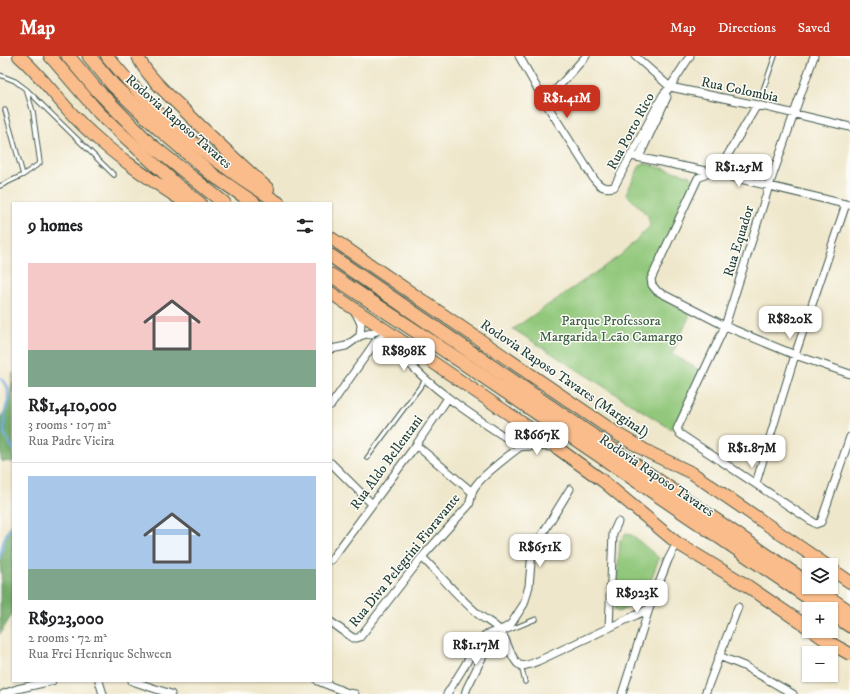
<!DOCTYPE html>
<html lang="en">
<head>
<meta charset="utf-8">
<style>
  :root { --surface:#fff; --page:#f6f6f6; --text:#202124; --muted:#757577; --line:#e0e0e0; --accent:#c8321e }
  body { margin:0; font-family:"IM FELL DW Pica",serif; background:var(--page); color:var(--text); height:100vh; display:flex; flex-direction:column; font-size:15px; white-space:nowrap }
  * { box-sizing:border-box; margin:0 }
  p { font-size:13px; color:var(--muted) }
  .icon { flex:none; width:22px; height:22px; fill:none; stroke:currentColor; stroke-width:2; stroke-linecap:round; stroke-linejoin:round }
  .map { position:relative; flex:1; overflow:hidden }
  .drawer { position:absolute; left:12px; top:146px; width:320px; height:480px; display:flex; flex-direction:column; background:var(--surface); border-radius:0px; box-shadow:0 1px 3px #0004 }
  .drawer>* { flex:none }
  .tools { position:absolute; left:802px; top:502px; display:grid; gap:8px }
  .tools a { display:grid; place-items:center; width:36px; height:36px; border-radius:0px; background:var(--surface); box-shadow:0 1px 3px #0004; font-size:20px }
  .price { position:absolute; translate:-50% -34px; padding:0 9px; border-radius:8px; background:#fff; color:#222; font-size:13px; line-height:26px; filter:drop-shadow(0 1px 2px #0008) }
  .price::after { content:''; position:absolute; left:50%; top:24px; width:12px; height:9px; margin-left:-6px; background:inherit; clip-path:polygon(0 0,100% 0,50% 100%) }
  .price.current { background:var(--accent); color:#fff }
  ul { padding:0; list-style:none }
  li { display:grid; align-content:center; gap:8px; height:212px; padding:0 16px }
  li+li { border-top:1px solid var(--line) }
  li span { display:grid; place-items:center; height:124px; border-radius:0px; color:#555 }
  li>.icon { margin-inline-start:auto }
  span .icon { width:72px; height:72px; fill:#fffc; stroke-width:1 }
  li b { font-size:17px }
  h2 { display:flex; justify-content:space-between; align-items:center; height:48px; padding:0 16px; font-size:17px }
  header { display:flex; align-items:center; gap:24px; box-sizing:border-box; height:56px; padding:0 20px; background:var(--accent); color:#fff }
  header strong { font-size:19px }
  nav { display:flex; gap:22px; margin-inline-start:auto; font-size:14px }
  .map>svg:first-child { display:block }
</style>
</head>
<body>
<header>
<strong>Map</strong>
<nav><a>Map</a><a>Directions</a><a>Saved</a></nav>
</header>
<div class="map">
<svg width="850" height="638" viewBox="0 0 850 638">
  <rect width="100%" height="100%" fill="#fdfcf7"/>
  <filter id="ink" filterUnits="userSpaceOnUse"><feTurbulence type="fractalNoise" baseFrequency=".025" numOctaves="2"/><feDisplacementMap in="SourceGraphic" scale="8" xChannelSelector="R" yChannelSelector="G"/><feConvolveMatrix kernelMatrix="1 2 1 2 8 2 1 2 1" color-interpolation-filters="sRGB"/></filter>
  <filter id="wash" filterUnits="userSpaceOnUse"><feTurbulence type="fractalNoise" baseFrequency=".012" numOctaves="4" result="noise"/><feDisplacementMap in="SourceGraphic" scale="16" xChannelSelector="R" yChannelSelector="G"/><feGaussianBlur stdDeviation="0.9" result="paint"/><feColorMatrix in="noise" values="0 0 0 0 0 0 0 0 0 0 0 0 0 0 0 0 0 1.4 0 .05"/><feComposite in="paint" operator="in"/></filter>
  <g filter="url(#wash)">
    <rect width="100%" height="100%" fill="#efe7cb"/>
    <path fill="#92c87b" stroke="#588258" d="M643,107l45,12 4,3 1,4 -45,101v5l3,4 38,21v4l-17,37 29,17 -25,54 -5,4 -158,-100 108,-74 29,-29 -2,-10 -22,-22 13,-27z
      M626,478l6,1 27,23 -16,43 -25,11 -3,-2 5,-70z"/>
    <path fill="#75ac6b" stroke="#4a7450" d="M13,317v89l-12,-1 -1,-44c11,-9 11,-30 13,-44z
      M13,466v91l-13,21v-50c3,-6 0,-15 0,-22 0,-10 6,-34 13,-40z"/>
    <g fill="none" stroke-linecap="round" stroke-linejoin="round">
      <path stroke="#6face1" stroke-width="2.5" d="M0,322l8,9v13l-3,12 -1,21 9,16
        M0,501l4,-18 9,-16"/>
    </g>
  </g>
  <g filter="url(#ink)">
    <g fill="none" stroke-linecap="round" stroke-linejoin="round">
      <g stroke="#3e564b" stroke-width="5.5">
        <path id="service" d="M0,19l15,6 12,9 87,85
          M761,40l14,-40
          M5,54l18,65
          M0,130l23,-11 17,-12 -7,-51 -6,-20
          M367,402l59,-79
          M502,577l34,-14
          M521,609l4,17"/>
      </g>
      <g stroke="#3e564b" stroke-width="9">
        <path id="minor" d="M519,0l26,46 49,77c6,8 11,10 20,8l49,-92 7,-8 20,-31
          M635,0l35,31 87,18 93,22
          M814,0l-45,130 -44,140 -48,103 3,5 136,90 5,-2 29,-85
          M545,46l41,-46
          M757,49l-37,63 -22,10 -47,101 1,6 5,6 68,35 70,29 55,19
          M631,100l80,16 138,33
          M639,101l28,-60
          M355,255l6,13 -1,12 7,-2 4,1
          M367,278l17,-5c5,13 13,21 21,30 33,36 75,61 115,88l7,-1 28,1
          M331,293l15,-3 14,-10
          M331,349l45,-64 8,-5 6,-1
          M416,389l56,47
          M331,407l41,41
          M756,427l39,-128 51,-151
          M422,501c19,19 36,40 56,57 7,6 17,10 22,17 8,10 9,24 18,33 5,4 15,-1 20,-3l111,-52
          M331,504l85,-115 32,-47
          M331,566l22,16h4l3,-1 62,-80 47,-52c2,-5 2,-10 4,-15 5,-12 35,-34 47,-43
          M609,572l4,-95 5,-11
          M719,600l25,10 49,28
          M99,625l4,13
          M132,625l39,13
          M318,625l30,12 7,1
          M3,638l14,-5 35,-8
          M447,638l18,-29 12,-21 8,-9 20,-7 6,-4 13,-20 5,-18 3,-35 38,-62
          M465,638l2,-6 17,-34
          M622,638l27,-85 19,-49 9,-17
          M705,638l33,-87"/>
      </g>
      <g stroke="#3e564b" stroke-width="14">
        <path id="trunk" d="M19,0c26,23 45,53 71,76 29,27 63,49 96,71
          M50,0l49,57 77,71 24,19
          M107,0c17,20 34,41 54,59 36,33 76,62 118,88
          M138,0c5,16 30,39 43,51 28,28 57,55 87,82
          M331,182l288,197 31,18 42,20 134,92
          M331,237l200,136 72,52 74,62 69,42 63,43
          M831,513l19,13
          M813,575l17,12 20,11"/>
      </g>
      <g stroke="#3e564b" stroke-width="15">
        <path id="motorway" d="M68,0l27,32 54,55 75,60
          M89,0l24,29 45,43 55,47 41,28
          M331,200l478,328
          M331,219l131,87 363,247
          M813,531l37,25
          M831,557l19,13"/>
      </g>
      <use href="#service" stroke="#fff" stroke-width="3.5"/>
      <use href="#minor" stroke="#fff" stroke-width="7"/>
      <use href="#trunk" stroke="#f9bc8a" stroke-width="12"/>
      <use href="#motorway" stroke="#f9bc8a" stroke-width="13"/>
    </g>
  </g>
  <g text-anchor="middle" stroke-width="3" stroke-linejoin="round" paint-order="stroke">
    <g font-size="14" fill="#1f3d34" stroke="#fdfcf7">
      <text transform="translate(740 33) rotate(12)" y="5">Rua Colombia</text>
      <text transform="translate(179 65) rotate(41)" y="5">Rodovia Raposo Tavares</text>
      <text transform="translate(630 75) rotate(-62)" y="5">Rua Porto Rico</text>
      <text transform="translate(738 185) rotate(-73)" y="5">Rua Equador</text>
      <text transform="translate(565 322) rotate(34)" y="5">Rodovia Raposo Tavares (Marginal)</text>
      <text transform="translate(386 406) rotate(-54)" y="5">Rua Aldo Bellentani</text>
      <text transform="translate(657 419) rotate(34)" y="5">Rodovia Raposo Tavares</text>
      <text transform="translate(404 504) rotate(-51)" y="5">Rua Diva Pelegrini Fioravante</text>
    </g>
    <g font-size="14" fill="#3c6046" stroke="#fdfcf7">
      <text x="611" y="269">Parque Professora<tspan x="611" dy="16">Margarida Leão Camargo</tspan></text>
    </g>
  </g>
</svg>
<div class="tools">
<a><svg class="icon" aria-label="layers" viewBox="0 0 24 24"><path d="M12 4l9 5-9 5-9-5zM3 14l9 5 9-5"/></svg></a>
<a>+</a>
<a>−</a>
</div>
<b class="price current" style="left:567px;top:63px">R$1.41M</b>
<b class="price" style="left:739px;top:132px">R$1.25M</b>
<b class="price" style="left:790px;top:284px">R$820K</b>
<b class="price" style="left:404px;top:316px">R$898K</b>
<b class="price" style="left:537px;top:400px">R$667K</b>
<b class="price" style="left:752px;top:413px">R$1.87M</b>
<b class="price" style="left:540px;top:512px">R$651K</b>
<b class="price" style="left:637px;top:558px">R$923K</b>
<b class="price" style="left:476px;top:610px">R$1.17M</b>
<section class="drawer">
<h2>9 homes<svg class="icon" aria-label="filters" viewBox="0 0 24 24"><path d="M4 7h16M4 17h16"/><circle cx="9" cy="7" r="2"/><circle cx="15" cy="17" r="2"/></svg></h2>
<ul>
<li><span style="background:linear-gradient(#f6c9c9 70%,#7fa58c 0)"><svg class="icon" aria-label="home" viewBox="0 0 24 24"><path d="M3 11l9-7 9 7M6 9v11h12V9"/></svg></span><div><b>R$1,410,000</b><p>3 rooms · 107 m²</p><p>Rua Padre Vieira</p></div></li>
<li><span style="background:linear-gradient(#a9c7e8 75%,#7fa58c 0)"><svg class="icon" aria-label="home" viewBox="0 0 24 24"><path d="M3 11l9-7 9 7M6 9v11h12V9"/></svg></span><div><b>R$923,000</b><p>2 rooms · 72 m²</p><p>Rua Frei Henrique Schween</p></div></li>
</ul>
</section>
</div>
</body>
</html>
